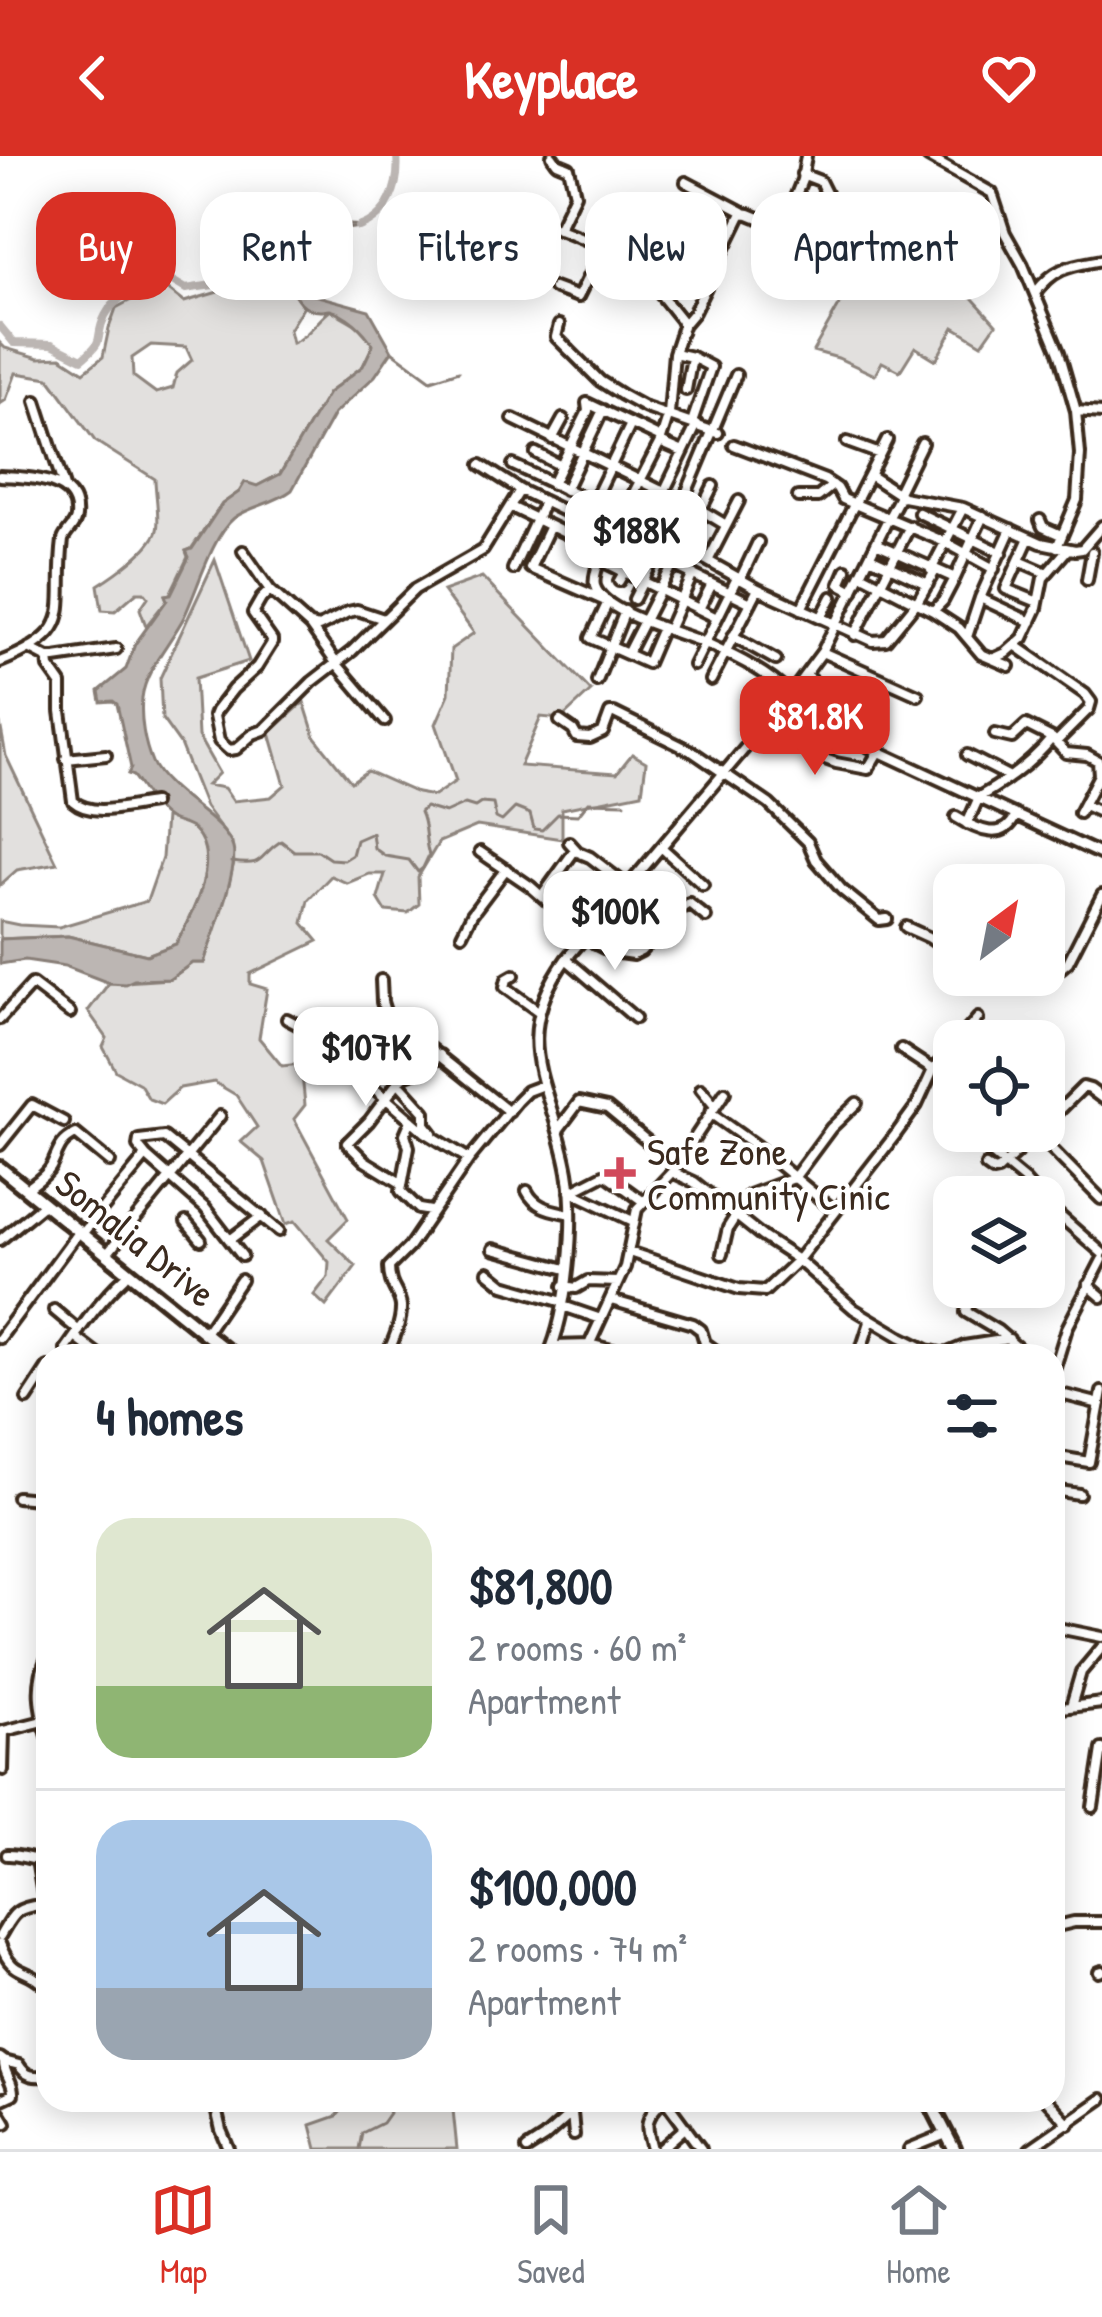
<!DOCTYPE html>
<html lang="en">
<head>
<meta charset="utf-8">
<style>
  :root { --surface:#fff; --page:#f6f6f7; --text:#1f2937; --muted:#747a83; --line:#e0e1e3; --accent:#d93025 }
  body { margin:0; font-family:"Patrick Hand",sans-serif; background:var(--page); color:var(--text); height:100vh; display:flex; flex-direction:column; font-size:45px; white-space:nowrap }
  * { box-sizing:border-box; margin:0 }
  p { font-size:39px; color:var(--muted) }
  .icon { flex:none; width:66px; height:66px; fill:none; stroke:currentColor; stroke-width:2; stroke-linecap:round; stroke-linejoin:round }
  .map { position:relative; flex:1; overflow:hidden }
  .details { position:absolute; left:36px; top:1188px; width:1029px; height:768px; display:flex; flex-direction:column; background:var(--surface); border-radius:36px; box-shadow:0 6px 30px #0003 }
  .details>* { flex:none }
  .guide { position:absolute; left:36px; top:36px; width:1032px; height:108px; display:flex; gap:24px }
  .needle { width:78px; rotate:32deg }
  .buttons { position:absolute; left:933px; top:708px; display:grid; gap:24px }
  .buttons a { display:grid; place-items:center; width:132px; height:132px; border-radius:24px; background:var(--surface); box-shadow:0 6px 30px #0003; font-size:60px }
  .price { position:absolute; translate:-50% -102px; padding:0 27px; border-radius:24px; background:#fff; color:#222; font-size:39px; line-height:78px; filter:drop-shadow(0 3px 6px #0008) }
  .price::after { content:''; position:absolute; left:50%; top:72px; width:36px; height:27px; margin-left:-18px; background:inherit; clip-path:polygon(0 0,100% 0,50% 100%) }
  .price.current { background:var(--accent); color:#fff }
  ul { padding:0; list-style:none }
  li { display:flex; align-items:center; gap:36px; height:300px; padding:0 60px }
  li+li { border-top:3px solid var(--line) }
  li span { display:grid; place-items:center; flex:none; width:336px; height:240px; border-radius:36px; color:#555 }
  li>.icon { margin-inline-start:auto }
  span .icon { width:144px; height:144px; fill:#fffc; stroke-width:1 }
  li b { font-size:51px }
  h2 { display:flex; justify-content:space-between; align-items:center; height:144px; padding:0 60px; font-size:51px }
  .pill { padding:0 42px; border-radius:36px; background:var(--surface); box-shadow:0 6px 30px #0003; font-size:42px; line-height:108px }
  .pill.current { background:var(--accent); color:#fff }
  header { display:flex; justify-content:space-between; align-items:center; height:156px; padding:0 60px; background:var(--accent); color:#fff; font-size:54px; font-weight:700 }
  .tabs { display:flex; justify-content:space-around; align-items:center; height:168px; border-top:3px solid var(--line); background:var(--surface); font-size:33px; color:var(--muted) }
  .tabs a { display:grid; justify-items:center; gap:6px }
  .tabs .current { color:var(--accent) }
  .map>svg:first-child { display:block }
</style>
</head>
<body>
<header><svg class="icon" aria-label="back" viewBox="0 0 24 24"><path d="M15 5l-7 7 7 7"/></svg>Keyplace<svg class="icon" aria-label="heart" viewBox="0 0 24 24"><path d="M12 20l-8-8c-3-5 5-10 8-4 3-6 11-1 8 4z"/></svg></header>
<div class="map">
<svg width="1102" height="1993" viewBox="0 0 1102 1993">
  <rect width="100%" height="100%" fill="#fff"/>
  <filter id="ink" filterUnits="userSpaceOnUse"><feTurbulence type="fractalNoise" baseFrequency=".00833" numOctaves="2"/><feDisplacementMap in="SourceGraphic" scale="24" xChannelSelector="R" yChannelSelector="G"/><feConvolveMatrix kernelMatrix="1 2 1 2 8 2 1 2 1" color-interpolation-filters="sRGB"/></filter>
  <g filter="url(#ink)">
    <path fill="#e2e0de" stroke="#8e857e" stroke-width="3" fill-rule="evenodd" d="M893,55l103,113 -14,20 -28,-17 -18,33 -21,-13 -15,24 -18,-9 -7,13 -37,-17 -25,-7z
      M282,89c7,12 2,16 3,28 2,12 12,24 18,34l-14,23 3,13c16,-6 25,-23 39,-33l31,18 11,17 -10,21 -35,27 -48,81 -23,12 -18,6 -17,12 -31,45 -5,2 2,6 -18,37 -5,1 2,5 -21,26 -6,-17 8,-12 -4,-5h-7l-22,19 -13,-1 -4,-25c16,-10 54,-36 59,-55 3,-11 -2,-39 -2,-51l-60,-38 -46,-63 -33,-5 -10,27 -6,4v-61l5,5 34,10 22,-1 23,15 19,-15 6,-29 7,-20 45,-24 23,18 75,-22 17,-32zM151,189l35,2 6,13 -15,13 -4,15 -17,5 -23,-17 -1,-18z
      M215,404l34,101 -54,17 3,58 21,37 -12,12 17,3 9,13 38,-4 14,-12 -15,-52 34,-31 11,35 36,45 16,-11 50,22 17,3 22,-15 -20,-57 13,-30 2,-45 23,-16 -31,-42 39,-14 109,114 -30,28 -20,-2 -21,49 97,7 15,-19 14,8 -4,31 -80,16v30l-85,-13 -38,16 -21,35 1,27 -11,9 -22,-2 -8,-13 7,-24h-16l-22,9 -16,-7 -23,24 -5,23 15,18 -68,33v10l17,5 -8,49 23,28 19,-2 4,41 -11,14 54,100 -20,20 28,27 -30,40 -12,-11 14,-18 1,-15 -34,-41 -9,3 -22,-63 -23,-19 16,-15 -21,-32 -22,-13 -34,6 -18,16 -13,-5 -9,-15 -24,-13 -13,-24 4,-9 -19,-27 21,-28 61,-4 22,-16h12l30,-100 -2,-20 -27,-36 -25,-63 -18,-25 -2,-41z
      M0,567l6,33 51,107 -40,7 -17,15z
      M165,661c8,3 21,6 27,11 33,26 -1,89 -16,116l-29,11 -79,-19 -68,3v-18l19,4 40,2 88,-26 15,-43z
      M350,1944h102l5,49h-140l-6,-24 26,-9z"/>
    <path fill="#bcb6b3" stroke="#887e77" stroke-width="3" d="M318,67l48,3c-47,8 -71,3 -64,61l8,7 59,16 23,41 -17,25 -41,38 -42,76c-18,14 -42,16 -58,28 -22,18 -37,73 -50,99 -13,25 -39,53 -42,81 -2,21 2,45 10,64 14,32 73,57 81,86 6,21 -22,91 -29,115h-12l-22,16 -36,1 -9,4 -16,-1 -44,-17 -40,-6 -25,4v-25l68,-3 79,19 29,-11c15,-28 47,-86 18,-114 -6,-6 -18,-7 -25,-11 -15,-9 -26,-30 -36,-43l-5,-2 3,-6 -14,-64 -4,-3 -12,1 -2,-11 27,-22 9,-25 32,-44 -2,-5 6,-1 18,-37 -3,-6 6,-2 30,-45 17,-12 6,-10 12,4 23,-12 48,-81 35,-27 10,-21c-9,-14 -25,-31 -43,-35 -3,0 -6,1 -10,1 -17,0 -26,-14 -32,-30 -6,-12 1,-23 -4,-36l-12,-1 12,-14h14z"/>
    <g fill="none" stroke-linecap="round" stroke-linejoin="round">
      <path stroke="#887e77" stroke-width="3" d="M393,196l38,28 28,-9
        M232,706c35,5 24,-5 49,-21l13,10h24l12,8 14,1 8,-5 4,-15 16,-7 2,15 11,8 24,4 9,12 5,-4 6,-13c-5,-14 -2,-29 -9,-43l5,-5 20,6 20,-9 10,3 6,-4 12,1 3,14 6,3 13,-13 15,6 4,15 8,1 16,-16 20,1 10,-13 37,1
        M359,1993l3,-16 20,-10 7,-10 -6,-13"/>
      <path stroke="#bcb6b3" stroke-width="8" d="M359,71c30,-11 41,-41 38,-71
        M0,170l14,17 38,1 30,15c26,-21 11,-19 23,-43 10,-21 39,-31 59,-40l22,13c21,-4 53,-4 69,-19 11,-10 13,-23 26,-30"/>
      <g stroke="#3b2a1e" stroke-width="16">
        <path id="minor" d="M552,0l5,7 12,5 6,26 -17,35
          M928,1l64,36 13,40 18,32 36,87 17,59 4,43 -3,46 -20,47
          M686,26l57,30
          M799,79l16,-14 13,-24 -8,-16 -18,-7
          M416,95l27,4 50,15
          M488,131l20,-69 8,-6 99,39 42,39 24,30 2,6 -9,27 -5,61 -9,28 -38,74 4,6 82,39 50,28 115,52 13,-1 31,-38 18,-31
          M554,132l24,9 26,-52
          M1036,136c20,-26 35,-26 66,-32
          M559,169l-3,12 44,44 22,14 24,13 72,25
          M683,169l11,-13 48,-99 7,1 27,11 9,-3 17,-42 4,-24
          M674,197l18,4 19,10 -19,55
          M686,234l6,-33
          M36,245l28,86
          M1076,255l26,2
          M513,263l188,91 25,15
          M552,283l11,-20
          M660,286l23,10
          M847,286l33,12
          M734,289l91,35 12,8 6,11 102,43 49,27
          M536,297l25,13
          M481,309l39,25 92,44
          M513,309l109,51c-8,15 -31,53 -27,70 9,29 89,47 115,59 28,13 59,28 80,50
          M0,320c26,1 80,1 76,41 0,9 -10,14 -13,23 -9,70 18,90 -63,122
          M871,320l32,21 60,11 78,35 34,7 7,-1 20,-23
          M552,328l36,-73 -1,-8 74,35
          M565,334l38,-80
          M898,336l24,-49
          M798,341h20l15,-12
          M593,347l38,-79
          M511,351l93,45
          M919,357l83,40
          M652,361l45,-93
          M1040,364l3,7 18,8
          M550,370l-20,42 78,34 -17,36 56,25 15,-35
          M1029,382l-23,51 32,13
          M876,387l79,35 28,-62
          M243,395l27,39 39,35 10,2 29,-15 9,-2 27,9
          M870,401l58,27
          M600,404l117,58
          M708,405l31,-60
          M1019,405l28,12
          M513,413l31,-67
          M846,414l-6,14 13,7
          M931,414l32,-62
          M861,418l72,37 26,17 22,26 28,12
          M740,424l18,-38
          M1087,424l5,-28
          M619,425l19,-33 113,55
          M270,434l-9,9 -8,14 19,27v3l-15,24 -24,22 -17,22 -2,5 5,25 10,9 7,-1 17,-15 11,-4 48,-48 40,-31 63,-62 68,-39 37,-60
          M980,442l51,24
          M634,443l49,-98 53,-126
          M699,453l13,-25
          M801,453l86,-169
          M933,455l10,-10 12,-23
          M821,462l11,-21
          M310,470l26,37 49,58
          M668,474l25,-56
          M855,479l55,-109
          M733,480l43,24
          M967,481l13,-39 31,-69
          M1015,489l70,49 6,8 -2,7 -33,33
          M29,492l19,10h7l61,-9
          M822,496l96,43
          M627,498l86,-168
          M48,502l1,9 12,17v27l12,90c19,17 55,5 80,2
          M995,502l11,-5 17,-15 14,-30 6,-30 24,-28
          M694,509l43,-87
          M806,519l18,16v24l-5,26 6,18 11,4 32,6 10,-17
          M873,519l-18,47 7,19 7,6 233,108
          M711,524l47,-91
          M597,525l28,-70
          M560,565l13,9 4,7 13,1 13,-6 7,-19h4l79,39 76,52 39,38 8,18 26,30 37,30 8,-1
          M995,578l17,4 14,-13 26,13 14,15 21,2 11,6 1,14 -20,38
          M967,599l43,22
          M66,603l40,-4
          M1084,649l18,8
          M956,661c21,13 48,26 60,-2
          M967,668l12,-27c28,-16 53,-34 73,-59
          M569,686l9,10 12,5 26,20 36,32 24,3 13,-9 17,14
          M661,691l42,38
          M480,696l50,34 66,58 16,8 21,3 8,-4 25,-27 7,-11
          M542,740l33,-46
          M906,771l22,10 26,17
          M462,778l10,-20 34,-45
          M566,803l69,59
          M1044,816l17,-4 7,-6 34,-67
          M514,819l-7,4 -2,8 33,24
          M969,819l5,8
          M1032,820l3,-1
          M381,824l1,22 5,16 15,8 107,86
          M0,863l32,-35 38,29
          M287,863l19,10 39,40 24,15 56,48 44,27
          M958,885l20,-23
          M901,893l32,21
          M345,913l42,-51
          M398,926l27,30v12l7,9
          M701,933l13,16
          M710,957l45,32 80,66
          M411,964l-6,14 4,13 -8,44 18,18 12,2
          M1044,970l39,-39 7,2 12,9
          M558,974l21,-28 28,6 69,57
          M970,975l8,11 46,38 15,17
          M1037,978l64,65
          M0,989l32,-40 32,17
          M986,1010l7,5 5,-1 41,-38
          M672,1016l22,10 69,55 35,23 56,49 47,28 26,13 18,4 19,-8 45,-7
          M401,1027l-36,-22 -18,-18 22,-22 29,-39 8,-7 17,-6 17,-14
          M27,1033c9,-7 19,-13 24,-22 8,-16 8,-25 25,-33l34,28
          M527,1035c9,18 26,19 43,23
          M570,1036l33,-17 5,1 36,26
          M572,1036l61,29
          M1044,1046l58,51
          M186,1066l15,18
          M82,1078l64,-78
          M0,1084l40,-33
          M230,1084l32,-24
          M493,1093l73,20
          M629,1096l110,37 26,2 33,-31 98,-126 21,-29 16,-35 21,-24
          M107,1098l113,-138
          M722,1098l6,-26 21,-33 45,-17 37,-50 26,-25
          M242,1100l-37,-48 -59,-52 -8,-10 1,-6 25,-3 115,94
          M488,1116l16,13 59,17
          M1088,1129l14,12
          M564,1130l12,2 12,-7 29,1
          M980,1134l-10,3 -4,19 32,19 29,25
          M611,1144l82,24 8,6 4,13 18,13
          M563,1150l38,13
          M54,1154l25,21
          M205,1177l36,-53
          M75,1181l25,19
          M0,1182l79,-107
          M589,1189l36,-78 12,-58 35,-37 53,-80
          M553,1190l39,-1 44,11
          M67,1200l-1,-7c18,-26 36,-51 59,-72
          M386,1200c7,-13 16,-35 15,-50 -2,-15 -12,-18 -12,-39l20,-20 60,-88 48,-58 10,-10 16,-6
          M548,1200c20,-43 28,-137 20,-184 -15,-86 -62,-129 -2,-213l224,-264 32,-43 67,-135 10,-19 4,-1
          M859,1200l12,-37
          M1053,1218l14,-46 35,-68
          M1053,1236l47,12
          M27,1243l21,-32
          M1053,1300l36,6 13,-70
          M1053,1334l26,4
          M17,1341l21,2 10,6
          M1053,1471l49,10
          M48,1499c-13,28 -9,53 0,81
          M1071,1550l10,-34 21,-25
          M1053,1553l49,-6
          M0,1576l43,-11
          M3,1614l1,-39
          M1093,1651l9,-58
          M7,1699c14,-1 28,8 41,3
          M1053,1771l21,-5h28
          M0,1780c13,-22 14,-28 41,-31l3,-4 -7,-41
          M0,1788c13,33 23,22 42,39h6
          M1099,1816l3,-1
          M0,1902l4,3c-1,13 10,20 9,33l-13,6
          M4,1905l15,4c7,12 15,12 29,11
          M214,1944l7,30 8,19
          M665,1944l36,49
          M1047,1944l22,24
          M0,1957l6,10
          M574,1979l-2,-22 4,-13
          M527,1993l17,-11 28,-25
          M652,1993c-7,-26 -8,-29 11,-49
          M661,1993l25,-22
          M909,1993l32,-13
          M1030,1993l72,-50"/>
      </g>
      <g stroke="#3b2a1e" stroke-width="20">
        <path id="major" d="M0,1012l233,188
          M929,1944l25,49"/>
      </g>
      <use href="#minor" stroke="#fff" stroke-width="8"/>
      <use href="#major" stroke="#fff" stroke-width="10"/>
    </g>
  </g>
  <path fill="#d1495b" stroke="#fff" stroke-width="4.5" d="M614 999h12v12h12v12h-12v12h-12v-12h-12v-12h12z"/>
  <g text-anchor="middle" stroke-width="9" stroke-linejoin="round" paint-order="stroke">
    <g font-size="39" fill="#3b2a1e" stroke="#fff" text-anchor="start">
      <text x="647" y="1009">Safe Zone<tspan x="647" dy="45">Community Cinic</tspan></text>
    </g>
    <g font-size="39" fill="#3b2a1e" stroke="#fff">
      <text transform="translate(136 1082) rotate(39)" y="14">Somalia Drive</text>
    </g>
  </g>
</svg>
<div class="buttons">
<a><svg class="needle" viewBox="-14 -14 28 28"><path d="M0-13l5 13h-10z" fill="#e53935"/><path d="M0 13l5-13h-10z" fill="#747a83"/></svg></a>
<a><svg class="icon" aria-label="locate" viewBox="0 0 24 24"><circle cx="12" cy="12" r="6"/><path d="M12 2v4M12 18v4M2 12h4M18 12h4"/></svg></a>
<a><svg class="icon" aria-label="layers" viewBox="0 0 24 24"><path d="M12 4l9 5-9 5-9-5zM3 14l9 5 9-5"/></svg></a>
</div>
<b class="price" style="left:636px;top:436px">$188K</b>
<b class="price current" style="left:815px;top:622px">$81.8K</b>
<b class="price" style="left:615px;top:817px">$100K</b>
<b class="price" style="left:366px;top:953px">$107K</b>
<div class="guide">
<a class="pill current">Buy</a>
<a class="pill">Rent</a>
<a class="pill">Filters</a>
<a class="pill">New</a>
<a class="pill">Apartment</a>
</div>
<section class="details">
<h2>4 homes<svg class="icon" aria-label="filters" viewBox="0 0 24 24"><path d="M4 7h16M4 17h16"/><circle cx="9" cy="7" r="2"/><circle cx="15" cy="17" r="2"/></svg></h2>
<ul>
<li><span style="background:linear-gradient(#dfe7d0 70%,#8fb573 0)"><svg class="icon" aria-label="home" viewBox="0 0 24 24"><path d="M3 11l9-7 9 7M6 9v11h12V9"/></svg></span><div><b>$81,800</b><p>2 rooms · 60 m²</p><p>Apartment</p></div></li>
<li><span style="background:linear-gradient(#a9c7e8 70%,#9aa5b1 0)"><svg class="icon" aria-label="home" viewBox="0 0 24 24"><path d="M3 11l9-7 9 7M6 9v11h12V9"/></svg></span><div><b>$100,000</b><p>2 rooms · 74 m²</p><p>Apartment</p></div></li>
</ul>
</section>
</div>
<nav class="tabs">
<a class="current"><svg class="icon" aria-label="map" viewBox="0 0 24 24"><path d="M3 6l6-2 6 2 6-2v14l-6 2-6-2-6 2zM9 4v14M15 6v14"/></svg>Map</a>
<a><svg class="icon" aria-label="saved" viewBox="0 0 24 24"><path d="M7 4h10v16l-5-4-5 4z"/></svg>Saved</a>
<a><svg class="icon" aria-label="home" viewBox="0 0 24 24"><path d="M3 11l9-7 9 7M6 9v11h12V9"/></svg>Home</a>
</nav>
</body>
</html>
